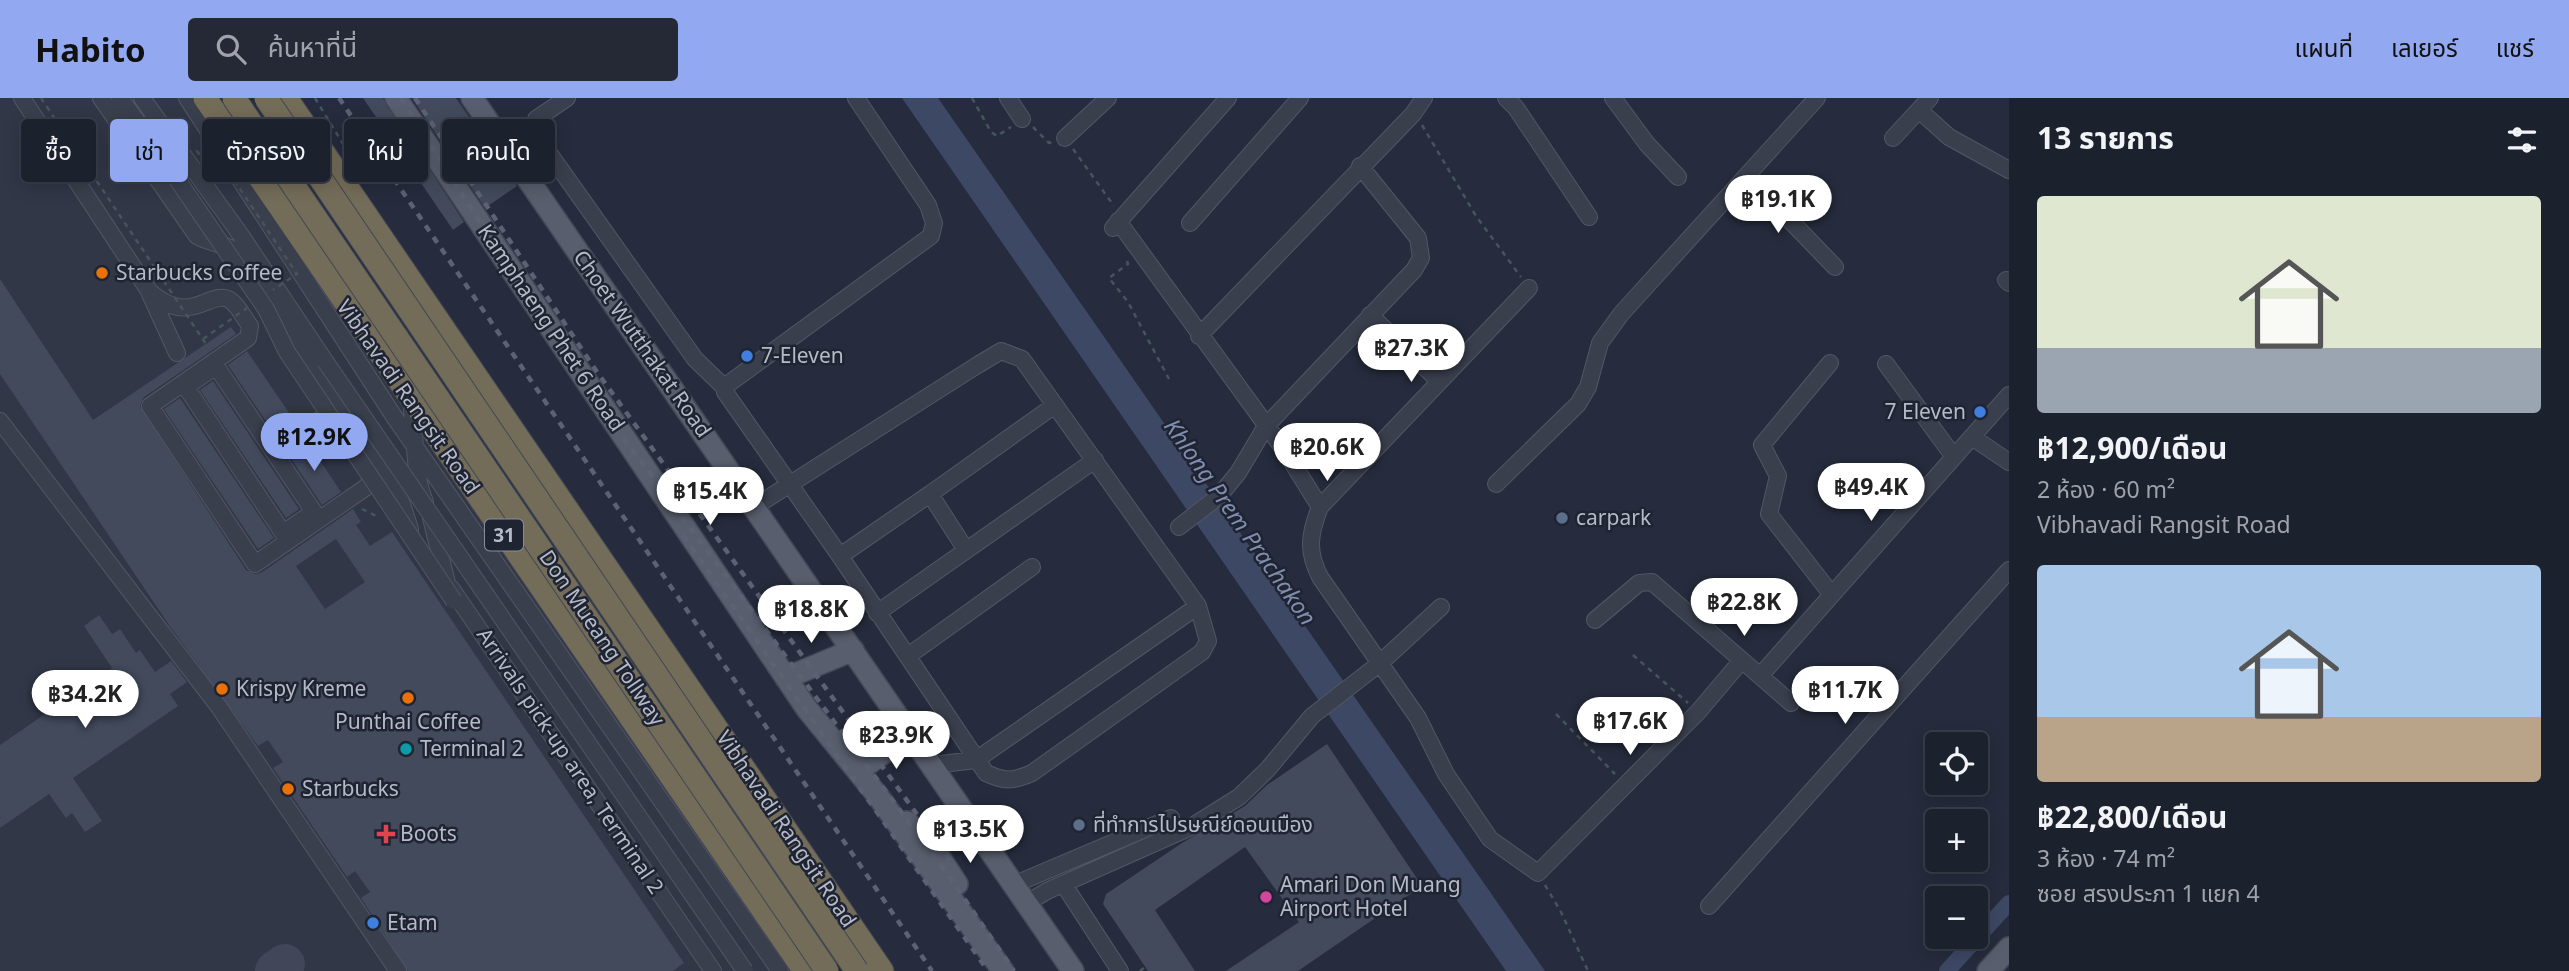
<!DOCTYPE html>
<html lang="th">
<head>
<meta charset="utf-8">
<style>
  :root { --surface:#1c212e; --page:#252936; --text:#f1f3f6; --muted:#a0a3aa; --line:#3a3e4a; --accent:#92a8f1 }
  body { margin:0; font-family:"Noto Sans","Noto Sans Thai",sans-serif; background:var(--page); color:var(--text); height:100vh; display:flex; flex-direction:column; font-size:26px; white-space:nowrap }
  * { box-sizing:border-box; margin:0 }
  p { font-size:23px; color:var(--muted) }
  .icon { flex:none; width:38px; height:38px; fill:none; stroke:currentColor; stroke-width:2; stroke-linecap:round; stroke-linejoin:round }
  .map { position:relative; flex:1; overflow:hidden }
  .details { display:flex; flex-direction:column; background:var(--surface); width:560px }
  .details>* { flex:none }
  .banner { position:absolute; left:21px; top:21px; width:665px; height:63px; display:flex; gap:14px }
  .tools { position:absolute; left:1925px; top:634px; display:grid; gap:14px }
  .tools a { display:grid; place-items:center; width:63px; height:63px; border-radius:7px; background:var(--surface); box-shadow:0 4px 18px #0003,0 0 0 2px var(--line); font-size:35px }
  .price { position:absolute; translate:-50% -60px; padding:0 16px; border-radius:24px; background:#fff; color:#222; font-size:23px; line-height:46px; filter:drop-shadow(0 2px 4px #0008) }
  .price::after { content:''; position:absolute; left:50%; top:42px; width:21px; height:16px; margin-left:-10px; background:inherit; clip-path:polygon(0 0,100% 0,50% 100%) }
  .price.active { background:var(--accent); color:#111 }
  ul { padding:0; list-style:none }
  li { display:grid; align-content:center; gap:14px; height:371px; padding:0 28px }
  li span { display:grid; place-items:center; height:217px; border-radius:7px; color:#555 }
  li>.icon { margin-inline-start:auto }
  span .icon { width:126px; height:126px; fill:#fffc; stroke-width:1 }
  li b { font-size:30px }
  h2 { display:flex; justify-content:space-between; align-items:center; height:84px; padding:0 28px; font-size:30px }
  .chip { padding:0 24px; border-radius:7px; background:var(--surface); box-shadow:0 4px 18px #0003,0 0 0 2px var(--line); font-size:24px; line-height:63px }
  .chip.active { background:var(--accent); color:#111 }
  header { display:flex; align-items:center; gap:42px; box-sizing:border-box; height:98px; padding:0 35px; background:var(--accent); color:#111 }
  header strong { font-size:33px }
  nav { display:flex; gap:38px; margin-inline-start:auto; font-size:24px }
  .search { width:490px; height:63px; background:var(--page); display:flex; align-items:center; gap:18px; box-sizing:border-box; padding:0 24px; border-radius:7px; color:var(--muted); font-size:26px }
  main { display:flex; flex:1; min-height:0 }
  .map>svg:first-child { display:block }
</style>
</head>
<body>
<header>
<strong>Habito</strong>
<div class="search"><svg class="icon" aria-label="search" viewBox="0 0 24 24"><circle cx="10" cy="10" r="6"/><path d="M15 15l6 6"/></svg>ค้นหาที่นี่</div>
<nav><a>แผนที่</a><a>เลเยอร์</a><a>แชร์</a></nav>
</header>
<main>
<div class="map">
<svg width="2009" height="873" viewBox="0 0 2009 873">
  <rect width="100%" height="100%" fill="#262c3d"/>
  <path fill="#313747" d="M0,0h202l593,873h-795z"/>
  <path fill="#3d4865" d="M902,0h36l607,873h-39z"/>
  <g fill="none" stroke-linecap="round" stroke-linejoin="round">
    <path stroke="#3d4865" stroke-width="16" d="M1947,873l62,-68"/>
    <path stroke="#414758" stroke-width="40" d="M275,873l10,-7"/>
  </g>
  <path fill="#424a5c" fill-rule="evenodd" d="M363,0h20l81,124 -11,8z
    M412,0h44l61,88 -32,22z
    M0,181l93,141 138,-93 5,7 -92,63 -4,9 106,164 9,4 6,-1 92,-64 8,13 -5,3 14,21 22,-14 292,431 -11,8h-265l-47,-73 9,-6 -15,-21 -8,6 -74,-109 10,-6 -15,-22 -10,6 -89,-121 -169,-251zM336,441l29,43 -40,27 -29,-43z
    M247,253l49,72 -20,13 -48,-71z
    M213,283l86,128 -13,9 -86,-128z
    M180,300l94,140 -16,11 -94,-140z
    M307,343l34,51 -19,13 -34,-51z
    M99,517l13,19 8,-5 16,24 4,-3 15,22 16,-11 16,21 -17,12 8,12 -105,72 29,43 -17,11 -13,-19 -6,5 -17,-24 -49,34v-83l112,-77 -28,-42z
    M1327,646l95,142 -124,85h-72l73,-49 -54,-75 -90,63 40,61h-47l-45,-67 3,-10 76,-51 63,-37 22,-21z"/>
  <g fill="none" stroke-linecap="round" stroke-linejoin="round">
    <g stroke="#525765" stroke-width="18">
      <path id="minor" d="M22,0l127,193c42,38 61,-3 81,9 8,5 14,18 20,26l-2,12 -98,68 105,158 110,-76 10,-11 -1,-8
        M101,0l96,138c10,6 22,7 33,12 12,7 20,18 29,29l141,221 10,31
        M120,0l26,36
        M142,0l98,136 85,127
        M187,0l208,320 385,553
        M567,0l-31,21 -2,13 161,227 29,28 1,5 115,164 146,217c19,9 28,8 46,0l170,-121 6,-11 -10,-35 -176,-247 -21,-8 -25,15 -222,141
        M1008,0l14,21
        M1506,0l10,10 73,109
        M1613,0l34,46 31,33
        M1919,12l30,27 60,33
        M1065,40l43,-40
        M1893,40l37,-40
        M1747,78l88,91
        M1118,123l167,230 35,56c-11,28 -13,44 0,70l98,141 28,56 44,65 48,34 160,-161 44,-52
        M1190,125l110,-125
        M1113,130l115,-130
        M2006,182l3,3
        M150,196l27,59
        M1370,217l69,66
        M1199,238l214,-222 11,-16
        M1830,265l-68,82 16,31 -9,38 63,81
        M1886,266l68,93
        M216,268l98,146 -31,21 -97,-146z
        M724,289l207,-151 3,-13 -6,-18 -72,-107
        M411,304c5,32 2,72 14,100
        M0,323l219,286 179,264
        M1972,339l37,25
        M273,353l48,-32 11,2
        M1496,386l82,-80 10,-17 12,-44 21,-29 196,-216
        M1320,409l209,-219
        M431,420l16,65
        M1179,429l40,-31 19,-23 28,-47 148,-156 7,-12 -3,-20 -58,-72
        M966,452l-36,-56 125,-89
        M840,458l90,-62
        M451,490l262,383
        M877,515l218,-153
        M1595,522l44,-37 13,-1 139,121
        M908,558l124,-89
        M1760,578l249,-281
        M932,667l44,-5 222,-154
        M1013,787l158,-67
        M1064,787l56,86
        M1027,805l20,-12 144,-64 48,-30 29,-28 44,-53 67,-52 62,-57
        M1709,808l300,-336"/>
    </g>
    <g stroke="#434856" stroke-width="24">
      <path id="major" d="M396,0l411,611 71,87 125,175
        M472,0l601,873
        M786,580l67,-28
        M858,673l51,-36
        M907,724l24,22 26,40
        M1988,873l21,-23"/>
    </g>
    <g stroke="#424755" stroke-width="25">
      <path id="highway" d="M205,0l600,873
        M286,0l596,873"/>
    </g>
    <path stroke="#46555b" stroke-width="2.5" stroke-dasharray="5 5" stroke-linecap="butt" d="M315,0l39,64
      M972,0l19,34 6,4 14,-9
      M1422,27l54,91 45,61
      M1033,29l16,16 3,-1
      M1073,51l41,57
      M358,69l8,12
      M1127,163l1,3 -19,14 19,24 41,77
      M362,411l16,8
      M1633,557l55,48
      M1556,616l59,60
      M1545,787l16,27 27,59
      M1140,873l5,-4"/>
    <use href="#minor" stroke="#3a3f4d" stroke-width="16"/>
    <use href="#major" stroke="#585e6d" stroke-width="21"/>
    <use href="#highway" stroke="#736c58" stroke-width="23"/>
    <path stroke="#5c6274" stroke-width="4.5" stroke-dasharray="7 7" stroke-linecap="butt" d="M339,0l593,873
      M401,0l181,284 366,493 66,96
      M415,0l182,274 353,488
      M683,437l305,436"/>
    <g stroke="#525765" stroke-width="18" stroke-linecap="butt">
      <path id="minor-bridge" d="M146,36l120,175 21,43 167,249
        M325,263l420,610"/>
    </g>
    <g stroke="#424755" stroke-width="25" stroke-linecap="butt">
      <path id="highway-bridge" d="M234,0l593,873
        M266,0l591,873"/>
    </g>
    <path stroke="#46555b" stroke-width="2.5" stroke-dasharray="5 5" stroke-linecap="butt" d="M41,0l165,246
      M231,31l-34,22 21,31 12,-8 67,100 -24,16
      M203,241l44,-31"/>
    <use href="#minor-bridge" stroke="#3a3f4d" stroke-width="16"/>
    <use href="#highway-bridge" stroke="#736c58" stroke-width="23"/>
  </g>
  <g fill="#e8710a" stroke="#1f2432" stroke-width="2.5">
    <circle cx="102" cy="175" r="7"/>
    <circle cx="222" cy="591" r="7"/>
    <circle cx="408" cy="600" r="7"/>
    <circle cx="288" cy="691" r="7"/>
  </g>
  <g fill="#3f7fe0" stroke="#1f2432" stroke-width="2.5">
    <circle cx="747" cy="258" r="7"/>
    <circle cx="1980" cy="314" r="7"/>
    <circle cx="373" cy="825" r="7"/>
  </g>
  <g fill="#5c6f8a" stroke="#1f2432" stroke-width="2.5">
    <circle cx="1562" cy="420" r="7"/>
    <circle cx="1079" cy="727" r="7"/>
  </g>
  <circle fill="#0f9aa8" stroke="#1f2432" stroke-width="2.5" cx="406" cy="651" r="7"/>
  <path fill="#e0444e" stroke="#1f2432" stroke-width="2.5" d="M382.5 725.5h7v7h7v7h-7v7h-7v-7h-7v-7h7z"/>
  <circle fill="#d1479c" stroke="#1f2432" stroke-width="2.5" cx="1266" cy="799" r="7"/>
  <g text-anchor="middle" stroke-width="5" stroke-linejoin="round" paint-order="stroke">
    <rect fill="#1f2432" stroke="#898d9b" stroke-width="2" x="485" y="421.5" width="38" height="31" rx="5"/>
    <g font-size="19" font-weight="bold" fill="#b6bac8">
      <text x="504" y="444">31</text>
    </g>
    <g font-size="21" fill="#b6bac8" stroke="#1f2432" text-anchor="start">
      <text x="116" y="182">Starbucks Coffee</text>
      <text x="761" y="265">7-Eleven</text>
      <text x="1966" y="321" text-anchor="end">7 Eleven</text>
      <text x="1576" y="427">carpark</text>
      <text x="236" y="598">Krispy Kreme</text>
      <text x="408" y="631" text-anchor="middle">Punthai Coffee</text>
      <text x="420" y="658">Terminal 2</text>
      <text x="302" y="698">Starbucks</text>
      <text x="1093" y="734">ที่ทำการไปรษณีย์ดอนเมือง</text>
      <text x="400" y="743">Boots</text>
      <text x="1280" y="794">Amari Don Muang<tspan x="1280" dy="24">Airport Hotel</tspan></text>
      <text x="387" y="832">Etam</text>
    </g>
    <g font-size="21" fill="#b6bac8" stroke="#1f2432">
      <text transform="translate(551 230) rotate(56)" y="7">Kamphaeng Phet 6 Road</text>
      <text transform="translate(642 246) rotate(55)" y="7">Choet Wutthakat Road</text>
      <text transform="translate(408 299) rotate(55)" y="7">Vibhavadi Rangsit Road</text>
      <text transform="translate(602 540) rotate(56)" y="7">Don Mueang Tollway</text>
      <text transform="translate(570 663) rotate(56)" y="7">Arrivals pick-up area, Terminal 2</text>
      <text transform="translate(786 731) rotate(56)" y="7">Vibhavadi Rangsit Road</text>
    </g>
    <g font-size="23" font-style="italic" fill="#808dae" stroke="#1f2432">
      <text transform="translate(1240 424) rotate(55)" y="8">Khlong Prem Prachakon</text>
    </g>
  </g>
</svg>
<div class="tools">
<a><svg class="icon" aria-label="locate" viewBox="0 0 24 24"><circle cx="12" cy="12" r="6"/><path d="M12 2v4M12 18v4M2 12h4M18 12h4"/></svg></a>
<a>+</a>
<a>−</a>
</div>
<b class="price" style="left:1778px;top:137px">฿19.1K</b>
<b class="price" style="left:1411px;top:286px">฿27.3K</b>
<b class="price active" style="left:314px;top:375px">฿12.9K</b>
<b class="price" style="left:1327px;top:385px">฿20.6K</b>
<b class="price" style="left:1871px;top:425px">฿49.4K</b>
<b class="price" style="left:710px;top:429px">฿15.4K</b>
<b class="price" style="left:1744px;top:540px">฿22.8K</b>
<b class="price" style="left:811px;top:547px">฿18.8K</b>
<b class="price" style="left:1845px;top:628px">฿11.7K</b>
<b class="price" style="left:85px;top:632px">฿34.2K</b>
<b class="price" style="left:1630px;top:659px">฿17.6K</b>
<b class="price" style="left:896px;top:673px">฿23.9K</b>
<b class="price" style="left:970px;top:767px">฿13.5K</b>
<div class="banner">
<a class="chip">ซื้อ</a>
<a class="chip active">เช่า</a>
<a class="chip">ตัวกรอง</a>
<a class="chip">ใหม่</a>
<a class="chip">คอนโด</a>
</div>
</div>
<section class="details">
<h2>13 รายการ<svg class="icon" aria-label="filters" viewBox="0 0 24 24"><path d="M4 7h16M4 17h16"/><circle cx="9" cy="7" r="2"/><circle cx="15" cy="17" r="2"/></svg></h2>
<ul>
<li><span style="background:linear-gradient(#dfe7d0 70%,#9aa5b1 0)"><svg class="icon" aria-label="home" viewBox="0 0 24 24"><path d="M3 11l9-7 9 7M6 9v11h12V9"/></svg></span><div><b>฿12,900/เดือน</b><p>2 ห้อง · 60 m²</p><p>Vibhavadi Rangsit Road</p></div></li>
<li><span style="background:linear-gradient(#a9c7e8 70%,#b9a48a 0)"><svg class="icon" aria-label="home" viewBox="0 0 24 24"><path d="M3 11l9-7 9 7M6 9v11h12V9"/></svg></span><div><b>฿22,800/เดือน</b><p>3 ห้อง · 74 m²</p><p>ซอย สรงประภา 1 แยก 4</p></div></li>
</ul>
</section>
</main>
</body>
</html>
